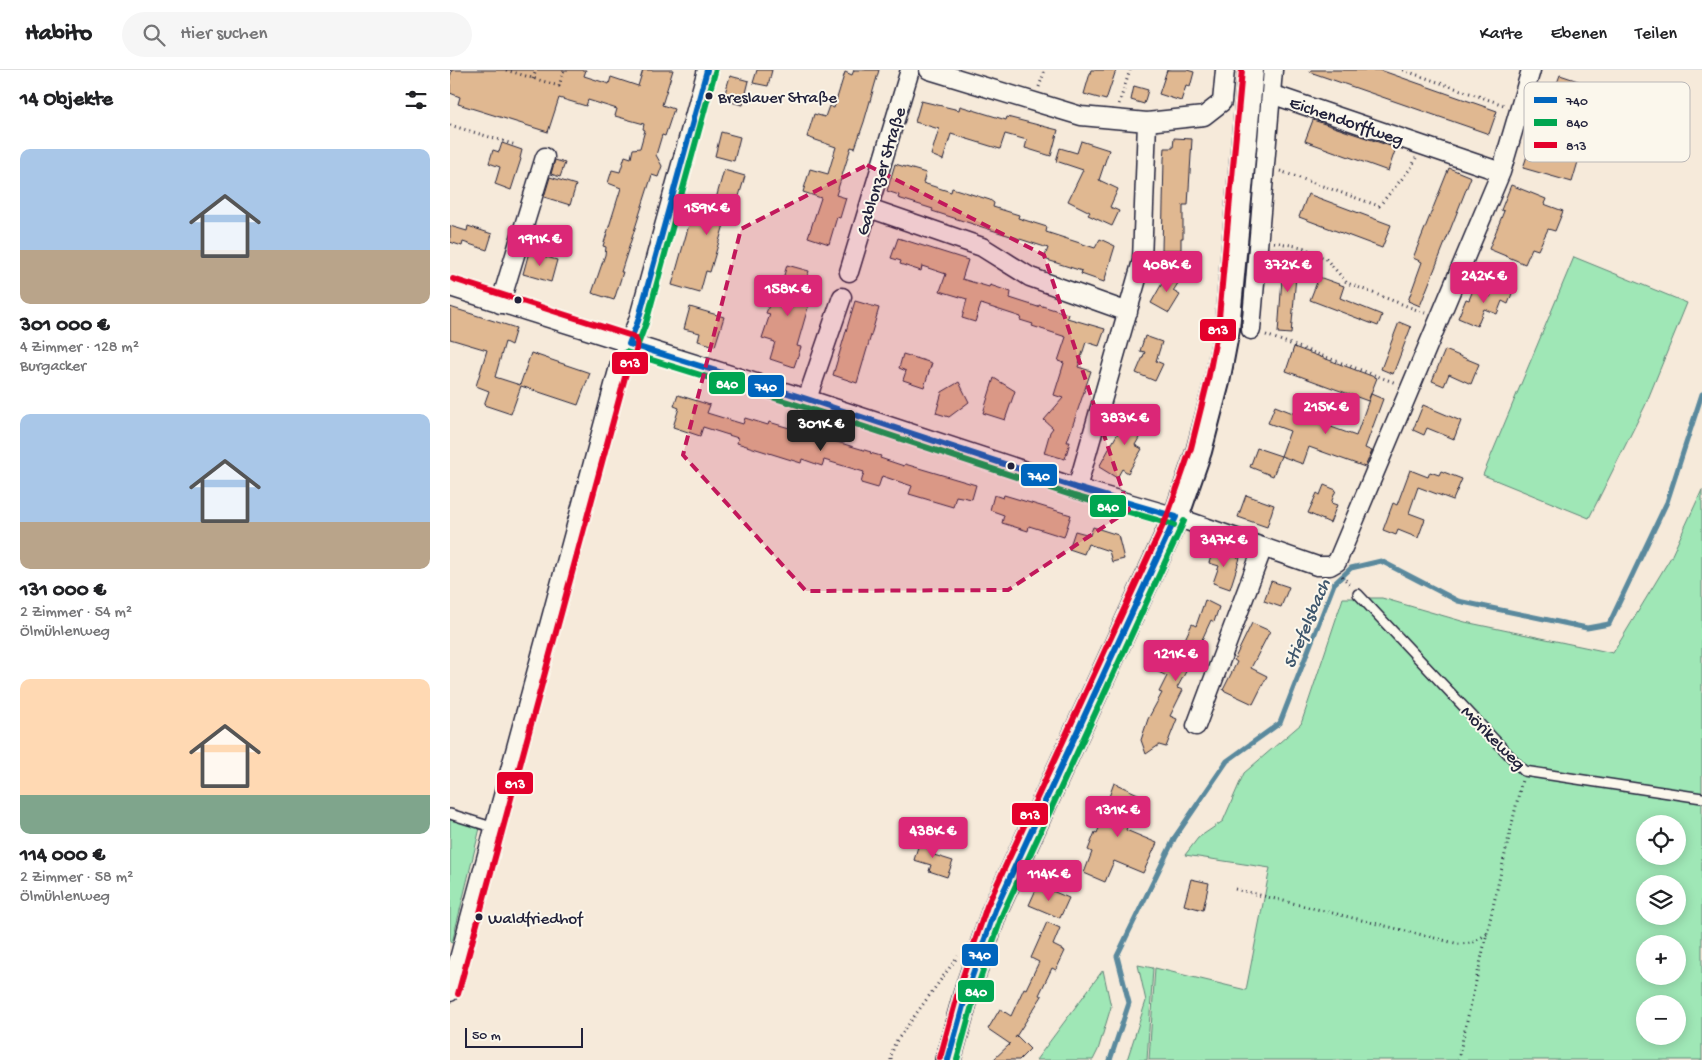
<!DOCTYPE html>
<html lang="de">
<head>
<meta charset="utf-8">
<style>
  :root { --surface:#fff; --page:#f6f6f6; --text:#202124; --muted:#757577; --line:#e0e0e0; --accent:#db2777 }
  body { margin:0; font-family:"Gochi Hand",sans-serif; background:var(--page); color:var(--text); height:100vh; display:flex; flex-direction:column; font-size:19px; white-space:nowrap }
  * { box-sizing:border-box; margin:0 }
  p { font-size:16px; color:var(--muted) }
  .icon { flex:none; width:28px; height:28px; fill:none; stroke:currentColor; stroke-width:2; stroke-linecap:round; stroke-linejoin:round }
  .map { position:relative; flex:1; overflow:hidden }
  .panel { display:flex; flex-direction:column; background:var(--surface); width:450px }
  .panel>* { flex:none }
  .buttons { position:absolute; left:1186px; top:745px; display:grid; gap:10px }
  .buttons a { display:grid; place-items:center; width:50px; height:50px; border-radius:50%; background:var(--surface); box-shadow:0 2px 12px #0003; font-size:25px }
  .scale { position:absolute; left:15px; bottom:12px; width:118px; box-sizing:border-box; padding-left:5px; border:2px solid #22223b; border-top:0; font-size:14px; line-height:18px; white-space:nowrap; color:#22223b; -webkit-text-stroke:4px #fbf7ec; paint-order:stroke }
  .price { position:absolute; translate:-50% -42px; padding:0 11px; border-radius:5px; background:var(--accent); color:#fff; font-size:16px; line-height:32px; filter:drop-shadow(0 1px 2px #0008) }
  .price::after { content:''; position:absolute; left:50%; top:30px; width:15px; height:11px; margin-left:-8px; background:inherit; clip-path:polygon(0 0,100% 0,50% 100%) }
  .price.selected { background:#222; color:#fff }
  ul { padding:0; list-style:none }
  li { display:grid; align-content:center; gap:10px; height:265px; padding:0 20px }
  li span { display:grid; place-items:center; height:155px; border-radius:10px; color:#555 }
  li>.icon { margin-inline-start:auto }
  span .icon { width:90px; height:90px; fill:#fffc; stroke-width:1 }
  li b { font-size:21px }
  h2 { display:flex; justify-content:space-between; align-items:center; height:60px; padding:0 20px; font-size:21px }
  header { display:flex; align-items:center; gap:30px; box-sizing:border-box; height:70px; padding:0 25px; background:var(--surface); border-bottom:1px solid var(--line) }
  header strong { font-size:24px }
  nav { display:flex; gap:28px; margin-inline-start:auto; font-size:18px }
  .search { width:350px; height:45px; background:var(--page); display:flex; align-items:center; gap:12px; box-sizing:border-box; padding:0 18px; border-radius:28px; color:var(--muted); font-size:19px }
  main { display:flex; flex:1; min-height:0 }
  .map>svg:first-child { display:block }
</style>
</head>
<body>
<header>
<strong>Habito</strong>
<div class="search"><svg class="icon" aria-label="search" viewBox="0 0 24 24"><circle cx="10" cy="10" r="6"/><path d="M15 15l6 6"/></svg>Hier suchen</div>
<nav><a>Karte</a><a>Ebenen</a><a>Teilen</a></nav>
</header>
<main>
<section class="panel">
<h2>14 Objekte<svg class="icon" aria-label="filters" viewBox="0 0 24 24"><path d="M4 7h16M4 17h16"/><circle cx="9" cy="7" r="2"/><circle cx="15" cy="17" r="2"/></svg></h2>
<ul>
<li><span style="background:linear-gradient(#a9c7e8 65%,#b9a48a 0)"><svg class="icon" aria-label="home" viewBox="0 0 24 24"><path d="M3 11l9-7 9 7M6 9v11h12V9"/></svg></span><div><b>301 000 €</b><p>4 Zimmer · 128 m²</p><p>Burgacker</p></div></li>
<li><span style="background:linear-gradient(#a9c7e8 70%,#b9a48a 0)"><svg class="icon" aria-label="home" viewBox="0 0 24 24"><path d="M3 11l9-7 9 7M6 9v11h12V9"/></svg></span><div><b>131 000 €</b><p>2 Zimmer · 54 m²</p><p>Ölmühlenweg</p></div></li>
<li><span style="background:linear-gradient(#ffd9b3 75%,#7fa58c 0)"><svg class="icon" aria-label="home" viewBox="0 0 24 24"><path d="M3 11l9-7 9 7M6 9v11h12V9"/></svg></span><div><b>114 000 €</b><p>2 Zimmer · 58 m²</p><p>Ölmühlenweg</p></div></li>
</ul>
</section>
<div class="map">
<svg width="1252" height="990" viewBox="0 0 1252 990">
  <rect width="100%" height="100%" fill="#f6eada"/>
  <filter id="ink" filterUnits="userSpaceOnUse"><feTurbulence type="fractalNoise" baseFrequency=".02" numOctaves="2"/><feDisplacementMap in="SourceGraphic" scale="10" xChannelSelector="R" yChannelSelector="G"/><feConvolveMatrix kernelMatrix="1 2 1 2 8 2 1 2 1" color-interpolation-filters="sRGB"/></filter>
  <g filter="url(#ink)">
    <path fill="#9fe7b6" stroke="#608478" fill-rule="evenodd" d="M1124,187l113,46 -42,103 -56,112 -106,-43z
      M1252,420v570h-553l6,-92 91,22 24,-122 -85,-13 13,-17 25,-17 21,-48 57,-49 42,-126h39l83,24 148,31 58,-96zM1195,754h33v32h-33zM1195,814h33v32h-33zM1195,874h33v32h-33zM1195,934h33v32h-33z
      M0,749l30,9 -28,115 -2,-1z
      M688,895l15,3 -6,92h-20l19,-59z
      M653,900l8,37 -13,43 -5,10h-57z"/>
    <g fill="none" stroke-linecap="round" stroke-linejoin="round">
      <path stroke="#5a899d" stroke-width="5" d="M660,990l19,-57 -12,-47 58,-119 52,-76 53,-38 54,-139 17,-16 30,-7 77,40 129,27 22,-4 58,-122 35,-108"/>
    </g>
    <path fill="#e0b891" stroke="#22223b" d="M2,0h134l-2,6 25,8 2,-7 27,9 5,-16h30l-11,35 12,4 -9,27 -3,-1 -6,20 6,11 -4,11 -6,-2 -31,97h2l-9,28 -22,-7 13,-38 1,-8 -3,-1 18,-58 -13,-5 4,-13 8,2 5,-16 6,2 2,-9 7,-1 5,-18 -2,-1 1,-5 -29,-8 2,-7 -29,-9 -2,6 -27,-8 -11,34 -90,-28 2,-7 -10,-4v-16z
      M307,0h15l-4,16 -15,-3z
      M404,0h25l-15,52 -9,26 -4,-1 -15,48 10,3 -6,20 -3,-1 -8,27 -21,-7 13,-39 -18,-6 7,-23 18,5 8,-27 -29,-10 7,-23 11,3 4,-11 5,2 11,-36 7,3z
      M641,0h25l-10,30 -22,-6z
      M717,0h20l7,2 -4,15 -4,-1 -5,15 -22,-7z
      M861,0h69l117,41 -8,23 -179,-62z
      M1110,5l21,7 -5,19 -8,-3 -16,48 28,9 -8,27 -49,-14 25,-76 5,2z
      M280,6l19,5 -6,24 -20,-5z
      M684,16l14,4 -4,14 -13,-4z
      M471,31l38,9 1,-4 46,14 1,-3 51,13 -7,26 -26,-8 2,-8 -22,-6 -5,15 -49,-15 -8,26 -12,-5 8,-26 -24,-7z
      M863,50l83,28 -8,23 -83,-30z
      M271,62l19,5 -6,24 -19,-5z
      M724,68l18,1 -4,66h-5v33h-2v12h-19l2,-91 1,-11h8z
      M631,71l28,9 -10,30 19,9 -8,18 9,4 -7,15 -24,-11 2,-3 -22,-11 15,-31 -27,-9 4,-13 17,5z
      M52,73l20,7 -2,8 1,1 -10,31 -16,-6 5,-17 -11,-4 4,-13 6,2z
      M105,90l10,3 -5,14 -9,-3z
      M445,94l31,9 -3,10 28,9 1,-4 38,12 4,3 -1,4 26,8 -1,3 29,9 -1,5 49,16 5,-9 15,7 -11,36 -23,-8 1,-3 -38,-12 4,-11 -116,-37 1,-2 -35,-11 1,-3 -12,-4z
      M999,98l22,9 -51,129 -12,-5 14,-39 -9,-4z
      M274,100l21,6 -11,37 -6,-2 -18,61 -4,-1 -6,22 -28,-8 20,-71 18,6z
      M100,107l26,8 -6,20 -26,-8z
      M1061,115l35,14 -2,5 19,7 -8,20 -7,-2 -10,21 -6,-2 -7,16 -36,-15 15,-38 -3,-1z
      M858,124l83,31 -9,23 -83,-31z
      M0,156l17,5 1,-5 24,8 -5,16 -24,-8 -1,4 -12,-4z
      M448,168l70,22 -6,19 27,8 1,-2 21,7 -1,6 28,9 1,-2 29,9 -1,4 38,11 -6,17 -13,-4 -8,25 13,4 -24,71h3l-5,17 -21,-6 6,-21 3,-4 -9,-8 19,-22 -9,-3 10,-32 -6,-2 8,-24 -34,-11 1,-2 -13,-4 1,-3 -40,-13 -6,18 -13,-4 5,-19 -27,-8 6,-17 -24,-8 -1,5 -21,-7 1,-3 -10,-3z
      M79,182l28,8 -6,22 -28,-8z
      M834,182l14,1 -7,81 -13,-1z
      M337,195l22,6 -7,23 9,3 -14,49 4,1 -7,20 -24,-8 5,-17 -13,-4 8,-24 -4,-1 5,-13 5,2z
      M719,201l13,6 -9,14 7,4 -11,18 -18,-10z
      M869,207l25,9 -4,12 42,17 -4,11 -68,-26z
      M1045,214l18,7 -5,13 -6,-3 -5,13 -13,-5 -7,17 -19,-8 8,-19 3,1 4,-10 17,7z
      M405,231l24,7 -22,75 -24,-8z
      M0,237l66,21 -5,17 -6,-3 -10,35 25,8 11,-32 59,20 -12,32 -57,-19 -10,28 -27,-9 5,-14 -13,-5 11,-36 -37,-11z
      M240,237l34,10 -9,29 -17,-5 2,-8 -16,-4z
      M949,252l12,5 -18,47 -12,-5z
      M695,266l17,6 -6,19 7,3 -8,17 -19,-8 9,-21 -5,-1z
      M844,277l83,31 -9,23 -82,-30z
      M995,280l34,14 -8,20 -22,-10 -5,12 -12,-5z
      M453,284l29,9 -8,24 -21,-7 3,-9 -7,-3z
      M544,308l21,13 -10,29 -22,-7z
      M509,312l10,20 -20,15 -13,-4 6,-21z
      M921,324l12,5 -18,49 7,3 -7,16 -56,-20 -6,17 -22,-8 9,-25 -22,-8 7,-17 33,13 5,-12 11,5 -4,11 36,13z
      M228,325l32,10 -3,8 36,11 2,-6 23,7 1,-3 102,30 -1,1 11,3 -1,2 24,8 1,-2 71,21 -4,14 -16,-3 -3,11 -44,-13 3,-8 -30,-10 -4,12 -17,-5 3,-11 -40,-12 -2,6 -20,-7 -1,4 -64,-20 1,-5 -35,-11 -3,9 -27,-9 6,-19 -5,-2z
      M973,335l38,16 -7,18 -27,-11 -3,7 -11,-5z
      M680,341l18,11 -13,23 7,4 -14,24 -6,-4 -5,9 -18,-11z
      M807,378l24,8 -8,20 -23,-9z
      M960,400l18,7 2,-5 9,3 2,-4 21,8 -9,21 -35,-13 -9,26 16,6 -7,19 -20,-8 -2,5 -13,-5 10,-27 4,2z
      M874,415l12,5 -5,13 6,2 -7,18 -22,-10 9,-20 3,2z
      M544,425l9,3 1,-3 67,20 -7,22 -35,-11 -1,5 -26,-8 2,-8 -14,-5z
      M796,425l28,10 -7,22 -29,-10z
      M643,457l25,8 6,24 -12,3 -3,-11 -21,-7 -4,10 -15,-5 6,-18 15,4z
      M763,480l27,8 -10,31 -17,-6 6,-17 -10,-3z
      M821,511l18,6 -8,20 -17,-6z
      M755,530l14,7 -5,15 -3,-2 -11,24 5,2 -10,22 -6,-2 -12,22 6,2 -13,26 7,3 -11,28 -7,-2 -13,9 -5,-14 7,-21 14,-26 -3,-1 8,-16 -11,-5 5,-11 12,5 19,-41 4,2z
      M802,553l18,8 -19,37 16,8 -14,28 -30,-14 14,-28 -3,-2z
      M664,713l26,12 -14,35 31,13 -14,30 -29,-12 -9,21 -21,-9 8,-21 -4,-2 7,-18 2,1 10,-25 -1,-3z
      M470,770l17,5 -3,10 19,6 -6,16 -18,-6 2,-6 -17,-5z
      M741,809l18,4 -6,27 -19,-5z
      M588,815l31,13 -9,20 -31,-13z
      M597,852l13,6 -7,17 12,6 -9,19 -4,-2 -13,27 3,1 -27,42 2,-2 13,13 -11,11h-26l17,-16 -22,-15 12,-20 11,7 13,-28 2,1 13,-27 -8,-4z"/>
    <g fill="none" stroke-linecap="round" stroke-linejoin="round">
      <g stroke="#22223b" stroke-width="12">
        <path id="lane" d="M908,524l166,177 178,27
          M0,744l45,14"/>
      </g>
      <g stroke="#22223b" stroke-width="21">
        <path id="street" d="M479,0l152,46 66,6 57,-6 18,-14 3,-32
          M821,24l230,78
          M419,138l113,39 48,30 98,35
          M399,202l61,-202
          M0,217l357,112 270,89 99,29 141,49h13l7,-4 164,-390 30,-102
          M50,234l45,-147
          M801,260l22,-260
          M357,329l35,-102
          M627,418l65,-227 5,-139
          M746,656l67,-179
          M0,922l170,-629 18,-42 69,-251"/>
      </g>
      <g stroke="#22223b" stroke-width="28">
        <path id="secondary" d="M498,990l20,-72 27,-78 181,-393 23,-66 18,-69 10,-53 24,-259"/>
      </g>
      <path stroke="#22223b" stroke-width="3" stroke-dasharray="1 4" stroke-linecap="butt" d="M56,0l53,16 5,-16
        M953,0l101,35
        M0,1v-1
        M83,9l3,-9
        M589,17l6,-17
        M669,34l11,-34
        M0,55l66,20
        M830,101l99,35 32,-38 5,-10
        M824,172l28,5 24,12 21,24 78,30
        M816,265l130,48
        M892,506l9,10
        M785,819l224,55 13,-1 15,-9
        M441,990v-4l4,-13 63,-87
        M1008,990l64,-280"/>
      <use href="#lane" stroke="#fbf7ec" stroke-width="9"/>
      <use href="#street" stroke="#fbf7ec" stroke-width="18"/>
      <use href="#secondary" stroke="#fbf7ec" stroke-width="24"/>
      <g stroke="#fbf7ec" stroke-width="10">
        <path id="bus-1" d="M179,274l178,55 270,89 99,29
          M179,274l9,-23 69,-251
          M498,990l20,-72 27,-78 181,-393"/>
      </g>
      <g stroke="#fbf7ec" stroke-width="10">
        <path id="bus-2" d="M187,277l9,-24 69,-251
          M176,282l178,55 270,89 100,29
          M507,990l19,-69 27,-78 181,-392"/>
      </g>
      <g stroke="#fbf7ec" stroke-width="10">
        <path id="bus-3" d="M3,209l179,57c12,7 1,20 -4,30l-170,628
          M490,988l20,-73 27,-79 181,-392 23,-66 17,-68 10,-52 24,-258"/>
      </g>
      <use href="#bus-1" stroke="#0065bd" stroke-width="6"/>
      <use href="#bus-2" stroke="#00a651" stroke-width="6"/>
      <use href="#bus-3" stroke="#e4002b" stroke-width="6"/>
    </g>
  </g>
  <path fill="#c2185b" fill-opacity="0.2" stroke="#c2185b" stroke-width="4" stroke-dasharray="10 6" stroke-linejoin="round" d="M417,95l177,90 85,255 -121,80 -202,1 -123,-136 58,-226z"/>
  <g fill="#22223b" stroke="#fbf7ec" stroke-width="2">
    <circle cx="259" cy="26" r="4.5"/>
    <circle cx="68" cy="230" r="4.5"/>
    <circle cx="561" cy="396" r="4.5"/>
    <circle cx="29" cy="847" r="4.5"/>
  </g>
  <g text-anchor="middle" stroke-width="4" stroke-linejoin="round" paint-order="stroke">
    <g font-size="17" fill="#22223b" stroke="#fbf7ec" text-anchor="start">
      <text x="268" y="32">Breslauer Straße</text>
      <text x="38" y="853">Waldfriedhof</text>
    </g>
    <g font-size="18" fill="#22223b" stroke="#fbf7ec">
      <text transform="translate(897 50) rotate(19)" y="6">Eichendorffweg</text>
      <text transform="translate(430 101) rotate(-73)" y="6">Gablonzer Straße</text>
      <text transform="translate(1044 667) rotate(45)" y="6">Mörikeweg</text>
    </g>
    <g font-size="19" font-style="italic" fill="#3e566c" stroke="#fbf7ec">
      <text transform="translate(855 553) rotate(-67)" y="7">Stiefelsbach</text>
    </g>
  </g>
  <rect x="1074" y="12" width="166" height="80" rx="8" fill="#fbf7ec" stroke="#bab7b7" stroke-width="1"/>
  <rect x="1084" y="27" width="23" height="6" fill="#0065bd"/>
  <rect x="1084" y="49" width="23" height="7" fill="#00a651"/>
  <rect x="1084" y="72" width="23" height="6" fill="#e4002b"/>
  <g font-size="14" fill="#22223b">
    <text x="1116" y="35">740</text>
    <text x="1116" y="57">840</text>
    <text x="1116" y="80">813</text>
  </g>
  <g stroke="#fbf7ec" stroke-width="2">
    <rect x="749" y="248" width="38" height="24" rx="5" fill="#e4002b"/>
    <rect x="161" y="281" width="38" height="24" rx="5" fill="#e4002b"/>
    <rect x="258" y="301" width="38" height="24" rx="5" fill="#00a651"/>
    <rect x="297" y="304" width="38" height="24" rx="5" fill="#0065bd"/>
    <rect x="570" y="393" width="38" height="24" rx="5" fill="#0065bd"/>
    <rect x="639" y="424" width="38" height="24" rx="5" fill="#00a651"/>
    <rect x="46" y="701" width="38" height="24" rx="5" fill="#e4002b"/>
    <rect x="561" y="732" width="38" height="24" rx="5" fill="#e4002b"/>
    <rect x="511" y="873" width="38" height="24" rx="5" fill="#0065bd"/>
    <rect x="507" y="909" width="38" height="24" rx="5" fill="#00a651"/>
  </g>
  <g font-size="14" text-anchor="middle" font-weight="bold" fill="#fff">
    <text x="768" y="264">813</text>
    <text x="180" y="297">813</text>
    <text x="277" y="318">840</text>
    <text x="316" y="321">740</text>
    <text x="589" y="410">740</text>
    <text x="658" y="441">840</text>
    <text x="65" y="718">813</text>
    <text x="580" y="749">813</text>
    <text x="530" y="889">740</text>
    <text x="526" y="926">840</text>
  </g>
</svg>
<div class="buttons">
<a><svg class="icon" aria-label="locate" viewBox="0 0 24 24"><circle cx="12" cy="12" r="6"/><path d="M12 2v4M12 18v4M2 12h4M18 12h4"/></svg></a>
<a><svg class="icon" aria-label="layers" viewBox="0 0 24 24"><path d="M12 4l9 5-9 5-9-5zM3 14l9 5 9-5"/></svg></a>
<a>+</a>
<a>−</a>
</div>
<div class="scale">50 m</div>
<b class="price" style="left:257px;top:166px">159K €</b>
<b class="price" style="left:90px;top:197px">191K €</b>
<b class="price" style="left:717px;top:223px">408K €</b>
<b class="price" style="left:838px;top:223px">372K €</b>
<b class="price" style="left:1034px;top:234px">242K €</b>
<b class="price" style="left:338px;top:247px">158K €</b>
<b class="price" style="left:876px;top:365px">215K €</b>
<b class="price" style="left:675px;top:376px">383K €</b>
<b class="price selected" style="left:371px;top:382px">301K €</b>
<b class="price" style="left:774px;top:498px">347K €</b>
<b class="price" style="left:726px;top:612px">121K €</b>
<b class="price" style="left:668px;top:768px">131K €</b>
<b class="price" style="left:483px;top:789px">438K €</b>
<b class="price" style="left:599px;top:832px">114K €</b>
</div>
</main>
</body>
</html>
